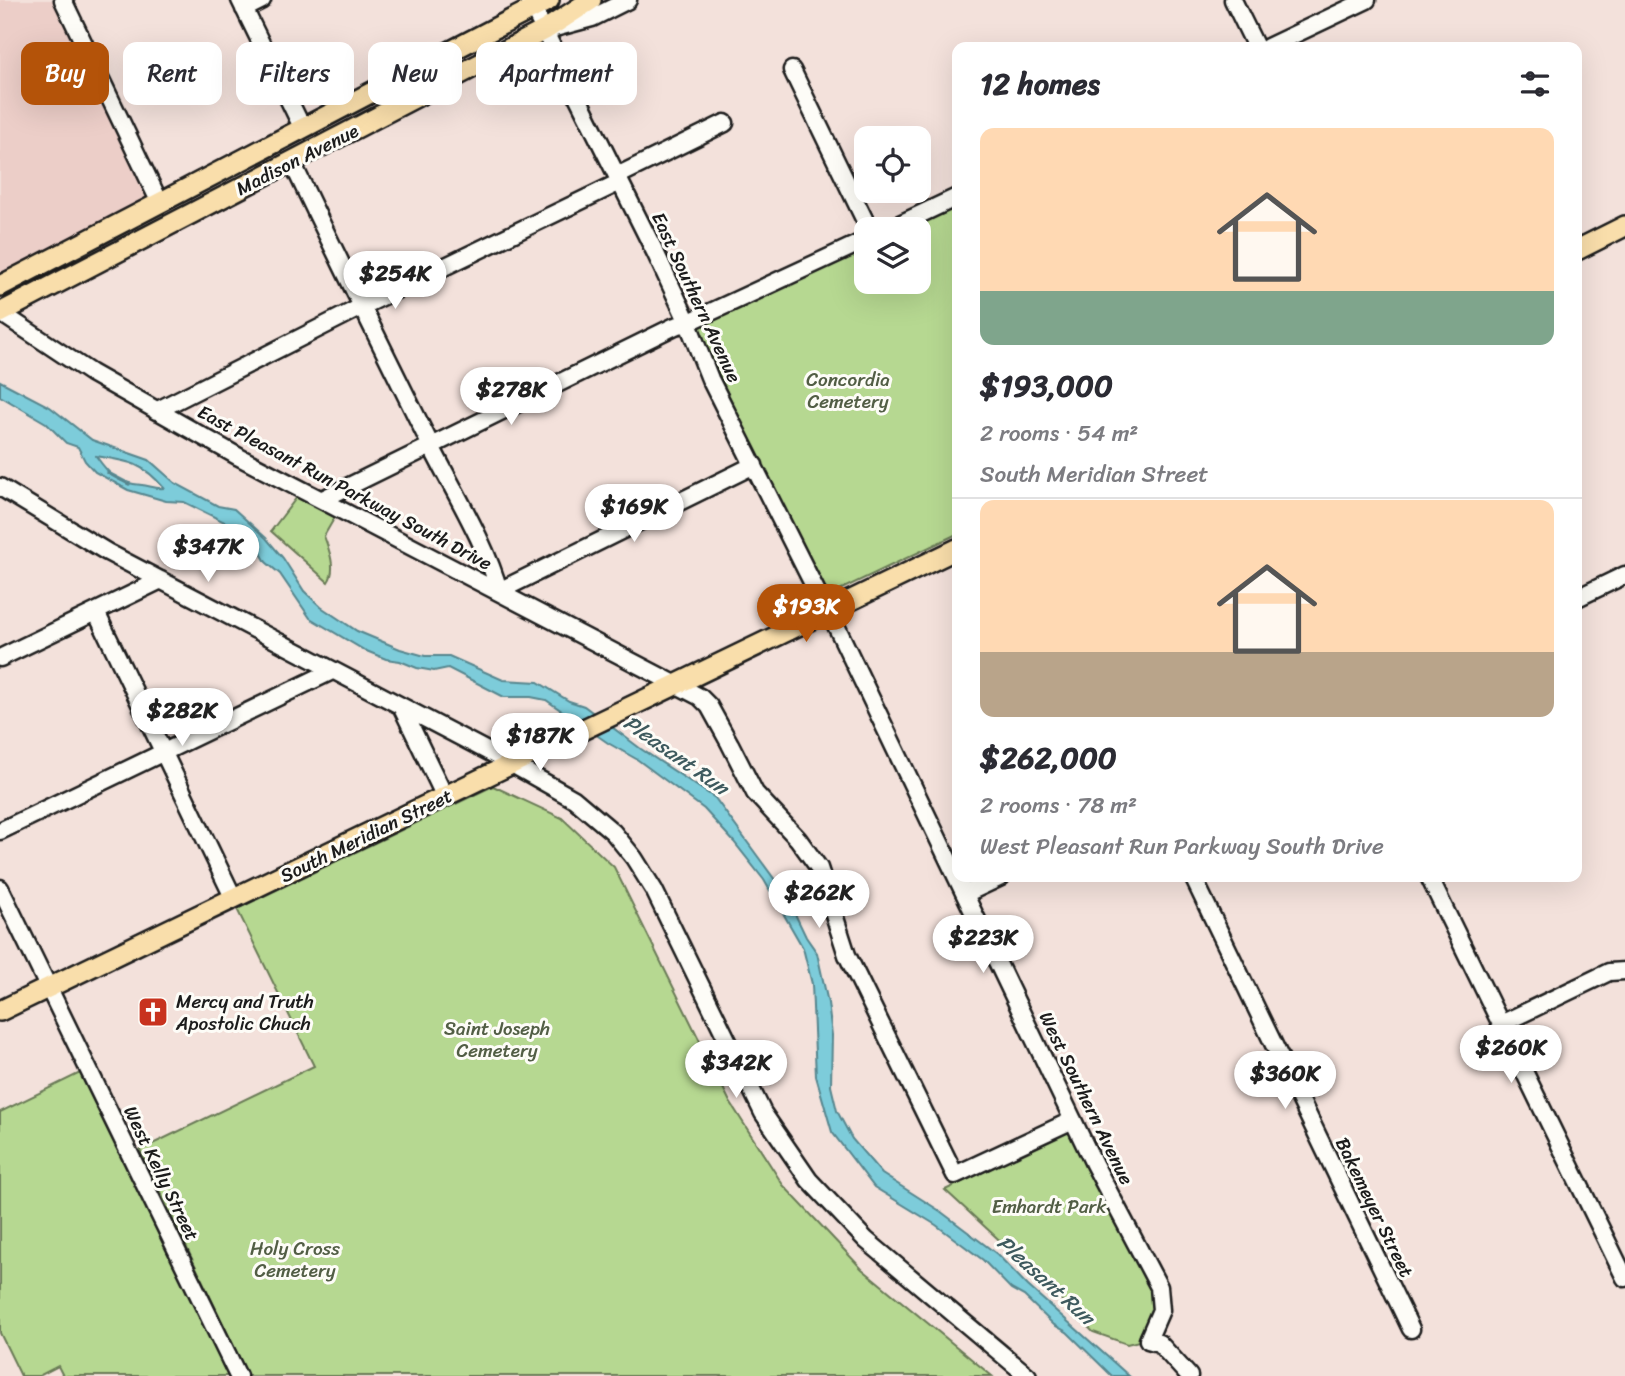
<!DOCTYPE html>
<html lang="en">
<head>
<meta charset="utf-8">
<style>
  :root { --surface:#fff; --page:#f7f7f7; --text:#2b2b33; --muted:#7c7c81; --line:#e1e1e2; --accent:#b45309 }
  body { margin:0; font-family:Sriracha,sans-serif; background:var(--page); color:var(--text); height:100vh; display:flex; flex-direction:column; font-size:26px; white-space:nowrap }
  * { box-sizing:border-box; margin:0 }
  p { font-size:23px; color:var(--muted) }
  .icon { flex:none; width:38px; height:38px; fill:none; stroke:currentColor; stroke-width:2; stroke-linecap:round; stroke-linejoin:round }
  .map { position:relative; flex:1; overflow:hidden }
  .sheet { position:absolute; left:952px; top:42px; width:630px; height:840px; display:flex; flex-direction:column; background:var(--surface); border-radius:14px; box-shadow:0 7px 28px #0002 }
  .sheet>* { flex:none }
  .guide { position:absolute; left:21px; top:42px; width:665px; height:63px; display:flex; gap:14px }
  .fabs { position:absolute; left:854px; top:126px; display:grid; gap:14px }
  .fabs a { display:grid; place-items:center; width:77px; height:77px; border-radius:14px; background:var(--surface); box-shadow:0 7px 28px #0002; font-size:35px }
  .price { position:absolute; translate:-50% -60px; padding:0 16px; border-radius:24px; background:#fff; color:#222; font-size:23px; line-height:46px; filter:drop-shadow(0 2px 4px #0008) }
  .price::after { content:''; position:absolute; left:50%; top:42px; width:21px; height:16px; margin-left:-10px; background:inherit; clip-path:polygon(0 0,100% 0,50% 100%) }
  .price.active { background:var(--accent); color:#fff }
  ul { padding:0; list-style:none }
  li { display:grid; align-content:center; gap:14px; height:371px; padding:0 28px }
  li+li { border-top:2px solid var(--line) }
  li span { display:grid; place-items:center; height:217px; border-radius:14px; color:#555 }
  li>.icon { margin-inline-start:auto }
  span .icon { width:126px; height:126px; fill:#fffc; stroke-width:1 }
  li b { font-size:30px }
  h2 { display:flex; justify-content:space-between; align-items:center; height:84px; padding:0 28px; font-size:30px }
  .chip { padding:0 24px; border-radius:14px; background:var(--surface); box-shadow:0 7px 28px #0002; font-size:24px; line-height:63px }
  .chip.active { background:var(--accent); color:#fff }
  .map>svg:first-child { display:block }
</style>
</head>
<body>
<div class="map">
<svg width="1625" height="1376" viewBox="0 0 1625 1376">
  <rect width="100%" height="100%" fill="#f3e1db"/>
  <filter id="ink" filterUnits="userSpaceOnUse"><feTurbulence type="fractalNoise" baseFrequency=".0143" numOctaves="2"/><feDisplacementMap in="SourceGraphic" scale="14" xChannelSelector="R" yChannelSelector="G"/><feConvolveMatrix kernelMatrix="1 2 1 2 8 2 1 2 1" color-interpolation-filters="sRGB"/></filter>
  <g filter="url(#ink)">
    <path fill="#eccec8" d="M0,0h60l97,203 -157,74z"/>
    <path fill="#b6d891" stroke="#697a56" stroke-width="2" d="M957,202v332l-132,63 -130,-272 171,-80v37h53v-53h-20z
      M297,497l38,20 -11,19c5,13 13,34 4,46l-57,-51z
      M493,786l69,32 52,49 116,235 53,83 79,84 130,107h-744l-108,-226 174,-84 -77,-157z
      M80,1073l148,303h-165l-5,-10 -19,10h-18l-21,-43v-221z
      M1075,1128l86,175 -21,31 -1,7 -12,3 -34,-12 -58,-59 -90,-83z"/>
    <path fill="#7dccda" stroke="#56868e" stroke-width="2" fill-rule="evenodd" d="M0,381l50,26 42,33 57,20 26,23 43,23 16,3 32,29 17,20 21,33 17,16 36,24 43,18 25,7h24l54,24 35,2 31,19 15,5 57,43 74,49 71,97 20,42 11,16 11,50 4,32 -1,51 6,25 15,28 30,35 58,37 57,43 31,32 101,90h-17l-45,-44 -13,-7 -30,-29 -13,-7 -28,-29 -47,-35 -62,-38 -42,-55 -16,-56 -4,-92 -9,-36 -39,-68 -30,-38 -30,-33 -66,-49 -30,-17 -62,-43 -15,-3h-27l-56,-29 -14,3 -17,-3 -17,-7 -14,-2 -22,-9 -54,-32 -30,-44 -14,-12 -9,-16 -14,-15 -59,-29 -18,-1 -38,-11 -33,-18 -10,-11 -7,-14 -12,-4 -20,-20 -46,-27zM96,456c32,5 46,6 68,32 -8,1 -14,-2 -22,-3 -25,-2 -32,-9 -46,-29z"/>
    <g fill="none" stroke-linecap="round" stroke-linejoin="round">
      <path stroke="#56868e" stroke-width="3.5" d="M108,473l21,11"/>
      <g stroke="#1c1c1c" stroke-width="21">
        <path id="minor" d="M63,0l97,203
          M240,0l63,129
          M529,0l127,254 29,62 25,63 110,219 9,13 265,553 65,123 2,23 -13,30 11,3 30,33
          M1233,0l23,47
          M244,9l18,-9
          M551,29l41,-11 36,-18
          M1268,47l99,-47
          M792,70l77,159
          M292,162c45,95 92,189 139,284 22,44 56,99 68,145l255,-126
          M617,176l108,-53
          M889,229l68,-32
          M1,313l90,60 148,84 461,240 9,9 21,38 25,49 43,46 21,29 28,87 108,220 118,-55
          M156,411l205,-104 259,-125
          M0,487l107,65 405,212 62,35 39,33 21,26 20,32 109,223 46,67 57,60 162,136
          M323,499l352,-173 12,-3 179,-83
          M1577,598l48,-23
          M96,612l138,287
          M0,658l161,-78
          M401,706l44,91
          M0,831l332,-160
          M1193,877l218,452
          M1429,877l196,401
          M0,888l238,488
          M965,894l36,-17
          M1501,1024l108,-52 16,-1"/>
      </g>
      <g stroke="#1c1c1c" stroke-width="24">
        <path id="major" d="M1577,250l48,-24
          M0,286l549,-286
          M0,313l545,-283 46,-30
          M0,1011l957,-462"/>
      </g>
      <use href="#minor" stroke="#fdfcf7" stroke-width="16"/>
      <use href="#major" stroke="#f9deab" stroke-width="19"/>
    </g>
  </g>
  <defs>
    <g id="church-square" transform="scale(1.575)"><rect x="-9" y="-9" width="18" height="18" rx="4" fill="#c8321e" stroke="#fdfcf7"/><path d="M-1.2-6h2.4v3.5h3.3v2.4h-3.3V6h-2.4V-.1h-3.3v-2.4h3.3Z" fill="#fff"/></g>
  </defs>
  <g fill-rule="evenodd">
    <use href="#church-square" x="153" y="1012"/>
  </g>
  <g text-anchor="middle" stroke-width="6" stroke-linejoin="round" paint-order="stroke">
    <g font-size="19" fill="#1c1c1c" stroke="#fdfcf7">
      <text transform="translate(297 159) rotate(-27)" y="7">Madison Avenue</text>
      <text transform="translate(697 297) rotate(65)" y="7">East Southern Avenue</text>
      <text transform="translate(345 487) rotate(28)" y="7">East Pleasant Run Parkway South Drive</text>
      <text transform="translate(366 835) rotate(-26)" y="7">South Meridian Street</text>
      <text transform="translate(1087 1098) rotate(64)" y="7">West Southern Avenue</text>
      <text transform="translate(162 1173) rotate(64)" y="7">West Kelly Street</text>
      <text transform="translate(1375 1207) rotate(64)" y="7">Bakemeyer Street</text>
    </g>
    <g font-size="19" fill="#525e45" stroke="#fdfcf7">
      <text x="848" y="386">Concordia<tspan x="848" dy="22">Cemetery</tspan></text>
      <text x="497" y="1035">Saint Joseph<tspan x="497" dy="22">Cemetery</tspan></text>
      <text x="1049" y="1213">Emhardt Park</text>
      <text x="295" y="1255">Holy Cross<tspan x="295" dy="22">Cemetery</tspan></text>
    </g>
    <g font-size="19" fill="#1c1c1c" stroke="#fdfcf7" text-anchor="start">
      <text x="176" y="1008">Mercy and Truth<tspan x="176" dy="22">Apostolic Chuch</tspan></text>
    </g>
    <g font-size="21" font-style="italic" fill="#3e5a5e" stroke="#fdfcf7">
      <text transform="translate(676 755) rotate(35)" y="7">Pleasant Run</text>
      <text transform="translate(1046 1280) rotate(42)" y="7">Pleasant Run</text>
    </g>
  </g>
</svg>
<div class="fabs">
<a><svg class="icon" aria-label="locate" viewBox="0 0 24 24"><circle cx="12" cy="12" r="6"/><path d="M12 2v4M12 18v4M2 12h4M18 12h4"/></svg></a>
<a><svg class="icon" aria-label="layers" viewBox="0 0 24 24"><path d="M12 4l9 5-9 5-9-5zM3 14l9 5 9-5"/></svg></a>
</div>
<b class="price" style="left:395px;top:311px">$254K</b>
<b class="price" style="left:511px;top:427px">$278K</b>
<b class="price" style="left:634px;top:544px">$169K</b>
<b class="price" style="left:208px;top:584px">$347K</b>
<b class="price active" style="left:806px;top:644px">$193K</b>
<b class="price" style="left:182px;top:748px">$282K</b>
<b class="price" style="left:540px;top:773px">$187K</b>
<b class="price" style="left:819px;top:930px">$262K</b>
<b class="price" style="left:983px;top:975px">$223K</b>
<b class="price" style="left:1511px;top:1085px">$260K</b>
<b class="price" style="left:736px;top:1100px">$342K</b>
<b class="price" style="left:1285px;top:1111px">$360K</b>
<div class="guide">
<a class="chip active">Buy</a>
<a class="chip">Rent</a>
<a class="chip">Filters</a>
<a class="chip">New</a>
<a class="chip">Apartment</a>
</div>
<section class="sheet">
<h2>12 homes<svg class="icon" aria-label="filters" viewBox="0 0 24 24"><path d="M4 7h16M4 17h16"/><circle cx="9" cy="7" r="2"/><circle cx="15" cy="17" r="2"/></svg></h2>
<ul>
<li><span style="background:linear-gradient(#ffd9b3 75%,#7fa58c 0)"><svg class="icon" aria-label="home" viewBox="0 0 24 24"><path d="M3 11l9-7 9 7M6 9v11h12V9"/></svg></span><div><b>$193,000</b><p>2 rooms · 54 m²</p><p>South Meridian Street</p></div></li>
<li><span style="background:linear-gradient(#ffd9b3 70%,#b9a48a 0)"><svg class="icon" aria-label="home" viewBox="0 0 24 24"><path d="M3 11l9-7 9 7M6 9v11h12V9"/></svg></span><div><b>$262,000</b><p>2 rooms · 78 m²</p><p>West Pleasant Run Parkway South Drive</p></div></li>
</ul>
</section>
</div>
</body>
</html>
